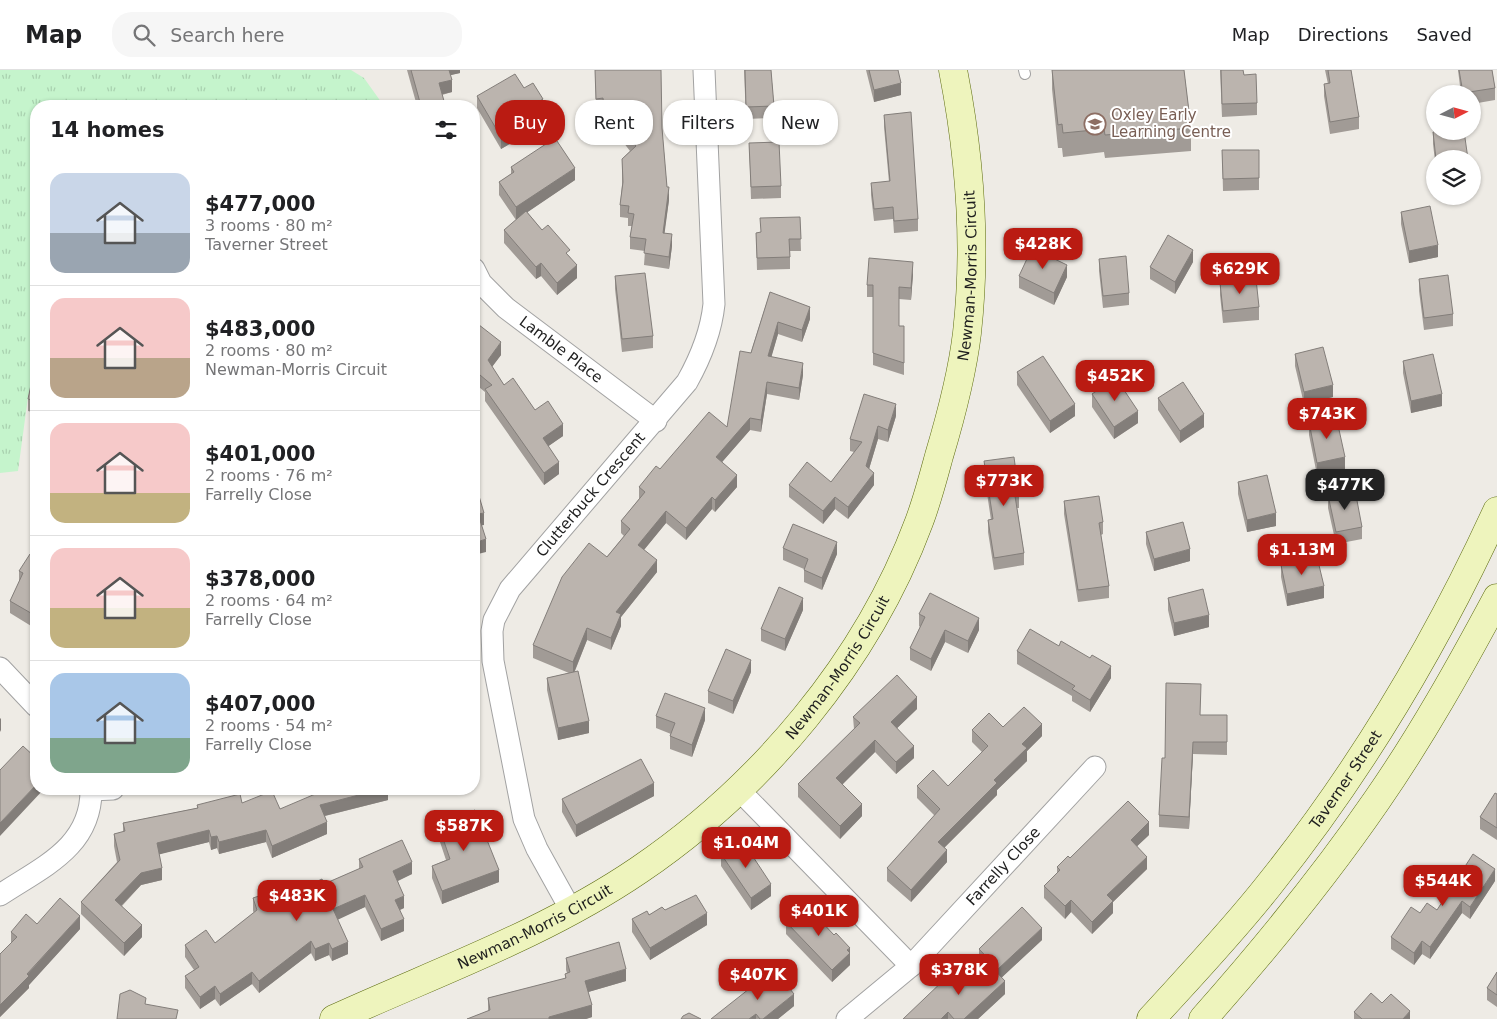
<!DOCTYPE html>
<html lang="en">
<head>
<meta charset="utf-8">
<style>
  :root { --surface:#fff; --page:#f6f6f6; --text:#202124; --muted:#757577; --line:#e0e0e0; --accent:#ba1b12 }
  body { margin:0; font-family:"DejaVu Sans",sans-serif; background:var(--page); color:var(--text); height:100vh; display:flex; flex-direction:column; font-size:19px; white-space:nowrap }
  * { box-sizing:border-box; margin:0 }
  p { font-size:16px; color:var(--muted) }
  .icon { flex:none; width:28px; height:28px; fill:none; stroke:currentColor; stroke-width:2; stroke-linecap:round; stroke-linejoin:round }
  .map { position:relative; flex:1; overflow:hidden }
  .panel { position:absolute; left:30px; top:30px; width:450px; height:695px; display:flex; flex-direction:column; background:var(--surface); border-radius:20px; box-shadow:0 1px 4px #0004 }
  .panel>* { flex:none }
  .guide { position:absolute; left:495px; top:30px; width:475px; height:45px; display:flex; gap:10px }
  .needle { width:32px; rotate:84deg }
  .controls { position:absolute; left:1426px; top:15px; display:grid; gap:10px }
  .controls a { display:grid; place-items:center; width:55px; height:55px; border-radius:50%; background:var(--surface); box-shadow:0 1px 4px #0004; font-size:25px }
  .price { position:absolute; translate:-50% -42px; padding:0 11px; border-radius:10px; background:var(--accent); color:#fff; font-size:16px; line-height:32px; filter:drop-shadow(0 1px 2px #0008) }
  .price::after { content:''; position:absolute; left:50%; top:30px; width:15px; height:11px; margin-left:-8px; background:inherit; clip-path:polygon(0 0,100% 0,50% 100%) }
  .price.current { background:#222; color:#fff }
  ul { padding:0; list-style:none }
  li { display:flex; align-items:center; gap:15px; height:125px; padding:0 20px }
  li+li { border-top:1px solid var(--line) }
  li span { display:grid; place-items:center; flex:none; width:140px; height:100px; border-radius:15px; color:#555 }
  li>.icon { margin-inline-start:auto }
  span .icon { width:60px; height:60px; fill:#fffc; stroke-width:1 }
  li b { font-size:21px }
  h2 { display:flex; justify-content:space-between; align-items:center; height:60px; padding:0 20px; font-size:21px }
  .tag { padding:0 18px; border-radius:20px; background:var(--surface); box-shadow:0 1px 4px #0004; font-size:18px; line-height:45px }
  .tag.current { background:var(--accent); color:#fff }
  header { display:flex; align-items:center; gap:30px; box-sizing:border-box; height:70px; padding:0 25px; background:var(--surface); border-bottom:1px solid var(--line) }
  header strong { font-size:24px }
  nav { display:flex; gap:28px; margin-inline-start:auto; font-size:18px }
  .search { width:350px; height:45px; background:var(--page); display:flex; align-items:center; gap:12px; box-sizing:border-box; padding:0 18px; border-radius:20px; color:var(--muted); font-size:19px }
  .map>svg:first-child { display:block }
</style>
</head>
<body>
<header>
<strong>Map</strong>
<div class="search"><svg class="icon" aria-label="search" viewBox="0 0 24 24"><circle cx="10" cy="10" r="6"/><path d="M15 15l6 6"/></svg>Search here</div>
<nav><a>Map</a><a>Directions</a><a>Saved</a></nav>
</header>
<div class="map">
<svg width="1497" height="949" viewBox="0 0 1497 949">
  <defs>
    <pattern id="park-tufts" width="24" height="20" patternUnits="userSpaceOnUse" patternTransform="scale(1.25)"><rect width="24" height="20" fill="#c5f4cc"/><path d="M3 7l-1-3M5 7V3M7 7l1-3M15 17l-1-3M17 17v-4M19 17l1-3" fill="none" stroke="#a9d1af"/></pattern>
  </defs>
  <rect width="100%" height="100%" fill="#eeebe5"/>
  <path fill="url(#park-tufts)" d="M0,0h351l13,8 20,28h-348v261l-8,30 -10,74 -18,2z"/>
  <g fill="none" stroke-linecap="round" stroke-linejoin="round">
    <g stroke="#a2a2a2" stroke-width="12">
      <path id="lane" d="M1024,0l1,4"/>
    </g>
    <g stroke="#a2a2a2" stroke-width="23">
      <g id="street">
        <path id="s1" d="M474,199l7,14 25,25 150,113"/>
        <path d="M0,598l36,38"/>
        <path d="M738,719l173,177"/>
        <path d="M91,720l22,-1"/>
        <path d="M0,825c42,-28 92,-48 91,-106"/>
        <path id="s2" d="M572,842l-35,-63 -13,-30 -31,-158 -1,-30 2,-11 16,-31 177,-207c14,-25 24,-49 27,-78l-10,-234"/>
        <path id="s3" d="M847,949l64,-53 184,-199"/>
      </g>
    </g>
    <g stroke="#5c6b0f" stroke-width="29">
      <g id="secondary">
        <path id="s4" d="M334,949c103,-47 211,-85 305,-149 122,-83 228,-208 280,-348 8,-21 14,-44 20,-66 12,-40 23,-81 28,-123 10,-89 3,-176 -14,-263"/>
        <path id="s5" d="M1151,949c40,-44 81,-87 118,-134 92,-115 167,-241 228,-374"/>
        <path d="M1203,949c62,-70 121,-142 174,-219 45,-65 83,-133 120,-202"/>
      </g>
    </g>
    <use href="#lane" stroke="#fff" stroke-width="10"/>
    <use href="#street" stroke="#fff" stroke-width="21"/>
    <use href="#secondary" stroke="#eef4bd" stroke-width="28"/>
  </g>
  <path fill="#a19b96" d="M407,0h53v3l-10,2 2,17 -10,3 2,11h-27z
    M595,0l67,58 5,59 2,13 -5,33 8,13 -3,23 -25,-4 1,-14 -15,-2v-12l2,-11h-4v-8l-8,-1v-12l2,-20v-26l8,-8 -10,-13 -1,-17 -15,1 -1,-11h-7z
    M744,0h27l3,36v12l-28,1z
    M866,0h32l3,25 -27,7z
    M1052,0h132l7,58v23l-86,7 -1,-6 -41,5 -1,-9h-4l-6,-59z
    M1220,0h23l1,5 13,28v12l-35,2z
    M1325,0h26l8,47v12l-29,5 -6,-38v-12h4z
    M1458,0h34l3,18v12l-23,4v-10h-11z
    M524,18l19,23 -8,5v13l-34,20 -24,-41v-12z
    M884,45l34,104v12l-24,2 -1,-14 -19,2 -3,-26v-12l18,-1 -5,-55z
    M1433,62l35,27h-33v2l-2,-17z
    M749,73l32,43v12l-30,1z
    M1222,80h37v40l-36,1z
    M511,97l64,13 -48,32 15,18 28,27 7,21 -20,17 -16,-19 -5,3 -32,-36v-13l15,-12 -3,2 -17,-25v-13l12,-8z
    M1401,142l37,45 -29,6 -8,-39z
    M800,147l1,34h-11v18l-33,1 -1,-37 4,-1z
    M1099,189l30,34v12l-26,3 -4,-37z
    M1193,192l-18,32 -25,-15v-12z
    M913,204l-2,26 -12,-1v27l5,37v12l-31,-10v-68h-6v-12z
    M615,206l38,60v12l-31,4 -7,-63z
    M1019,206l48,1 -13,28 -35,-17z
    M1419,209l34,35v12l-29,4 -5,-39z
    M1220,213l39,24v13l-36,3 -3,-28z
    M770,222l40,27 -8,23 -24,-8 -7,23 32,18 -4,25 -32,-6 -6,38 -11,-2 -28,32 15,25 -22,25 -3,-3 -26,31 -20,-17 -22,27 13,22 -36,45v9l-10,24 -24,-10 -12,31 14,62 -31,7 -11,-50v-12l22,-5 -36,-15v-13l91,-109 -3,-3v-12l18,-22v-12l21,-18 67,-42z
    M474,251l27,34 -9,12 12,18 31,25 28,26 -15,10 11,28 -15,11 -59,-84v-9l-11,-9z
    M1295,284l38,43 -29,7 -9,-38z
    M36,291v52l-8,-2v-12z
    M1403,291l39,45 -31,7 -8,-40z
    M1017,302l58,44 -25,17 -33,-48z
    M1092,324l46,29 -24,16 -22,-32z
    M1158,328l46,29 -24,16 -22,-33z
    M896,346l-8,26 -10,-3 -9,30 5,16 -26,34 -13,-10 -12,15 -34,-27v-12l42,-3 23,-30 -4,-1v-12z
    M1309,352l36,47 -28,6 -8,-40z
    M36,357v24l-2,-1v-12z
    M984,391l35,34v13h-2l7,45v12l-30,5 -6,-38v-12h3l-7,-47z
    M1238,412l38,44 -29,6 -9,-38z
    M1328,425l34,32v12l-26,5 -8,-36z
    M1064,431l39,21v12l-2,1 8,51v12l-31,4 -14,-88z
    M1146,462l44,29 -36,10 -8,-27z
    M783,478l54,6 -15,36 -18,-8v-13l-21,-9z
    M36,488v71l-26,-16v-12l9,-19v-11z
    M1281,495l43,33 -37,8 -6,-29z
    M1168,528l41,29 -35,9 -6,-26z
    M803,540l-18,41 -24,-10v-12z
    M919,544l60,16 -11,23 -23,-11 -14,29 -21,-11v-12l10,-21 -1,-1z
    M1017,581l94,27 -21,34 -18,-11v-5l-55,-32z
    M751,602l-18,42 -25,-11v-12z
    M917,639l-20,19 17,30 -18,16 -21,-22 -33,32 20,32 -22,23 -42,-42v-13l56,-55 -1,-12z
    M1201,645h26v40l-34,-1 -4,75 -30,-2v-12l6,-57z
    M656,646l49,4 -13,37 -22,-8v-13l1,-2 -15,-6z
    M1003,657l39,9 -15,15v10l-30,29v5l-52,52 2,15 -36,40 -24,-21v-13l48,-52 -18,-18v-12h31l34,-34 -10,-10v-12z
    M388,719v11l-63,16 2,18 -55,24 -6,-16 -47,12 -2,-6 -6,2 -2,-8 -50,12 3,26 -21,5 -19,21 20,31 -18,19 -43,-42v-12l36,-40 -3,-16v-12l9,-2v-9l74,-15v-3l45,-2 38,6z
    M1497,724v46l-17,-11v-12z
    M654,726l-78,41 -14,-25v-13z
    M438,754l61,58 -57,22 -10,-26v-12l14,-6 -8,-24z
    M1149,765l-12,11 10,23 -34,33v11l-21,21 -21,-22 -6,7 -21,-21v-12l13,-13v-6l13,-9z
    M721,784l50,42 -20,14 -30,-44z
    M359,789l53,15 -14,7 6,27 -4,2 4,21 -23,10 -16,-34 -28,12 11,35 -16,7 -3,-6 -14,6 -4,-8 -52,40 -7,-9 -32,22 -5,-7 -15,10 -15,-21v-12l9,-6 -9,-13v-12l30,-2 39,-30 -1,-2v-13l38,-4 33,-10 35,-15z
    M1495,811l-25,38 -8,-6 -32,46 -8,-5 -8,11 -23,-16v-12l29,-24 17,-3z
    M665,840l42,15 -57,35 -18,-28v-13z
    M786,852l48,13 16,13v17l-18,17 -46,-48z
    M37,854l43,5 -51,56v3l-29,29v-63l11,-11v-11z
    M1042,870l-41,38 4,16 -27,25h-75l54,-31 25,-23 -3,-4v-12z
    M566,888l60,23 -38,11 4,25 -6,2h-119l21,-8v-13l77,-19v-5l2,-1 -1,-3z
    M1497,902v35l-10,-7v-12z
    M758,920l36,16 -16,13h-67z
    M1382,933l28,16h-56v-7z"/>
  <path fill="#837e7a" d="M447,0h13v3l-13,3z
    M452,10v12l-13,3v-12z
    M901,13v12l-27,7v-12z
    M543,29v12l-13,8v-12z
    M444,31v5h-19z
    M535,47v12l-34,20v-12z
    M575,98v12l-59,40v-13z
    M669,117v13l-6,45v-12z
    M672,164v12l-3,23v-12z
    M1438,175v12l-29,6v-12z
    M1193,180v12l-18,32v-12z
    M913,192v12l-2,26v-12z
    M541,193v13l-5,3v-12z
    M577,195v13l-20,17v-12z
    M1067,195v12l-13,28v-12z
    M810,237v12l-8,23v-12z
    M778,252v12l-10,35v-13z
    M501,272v13l-13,17v-12z
    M803,293v12l-4,25v-12z
    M767,312v12l-6,38v-12z
    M1333,315v12l-29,7v-12z
    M1442,324v12l-31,7v-12z
    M896,334v12l-8,26v-12z
    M1075,334v12l-25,17v-12z
    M1138,341v12l-24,16v-12z
    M1204,344v13l-24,16v-12z
    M750,348v12l-34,39v-12z
    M563,354v12l-20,14v-12z
    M878,356v13l-12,40v-13z
    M1345,387v12l-28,6v-12z
    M559,392v12l-15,11v-12z
    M874,403v12l-26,34v-12z
    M737,405v12l-22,25v-12z
    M712,427v12l-26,31v-12z
    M835,427v12l-12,15v-13z
    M666,441v12l-28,34v-12z
    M484,443v12l-6,1v-12z
    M1276,443v13l-29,6v-12z
    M486,469v13l-12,3v-12z
    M837,472v12l-15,36v-12z
    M1190,479v12l-36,10v-12z
    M657,490v12l-36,45v9l-10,24v-12l5,-26z
    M1324,516v12l-37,8v-12z
    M803,528v12l-18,41v-12z
    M1209,545v12l-35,9v-13z
    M979,548v12l-11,23v-12z
    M587,558v12l-14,35v-13z
    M945,560v12l-14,29v-12z
    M751,590v12l-18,42v-13z
    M1111,596v12l-21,34v-12z
    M917,627v12l-26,25v-12z
    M705,638v12l-13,37v-12z
    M1,648v12l-1,2v-13z
    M589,651v12l-31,7v-12z
    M1042,654v12l-15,15v10l-30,29v5l-59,59v-12l56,-62 28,-36z
    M875,670v12l-39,39v-13z
    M1193,672v12l-4,75v-12z
    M914,676v12l-18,16v-12z
    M475,682v13h-1v-12z
    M654,713v13l-78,41v-12z
    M36,715v4h8l-44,47v-13z
    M382,719h6v11l-68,17v-12z
    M862,734v12l-22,23v-13z
    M327,752v12l-55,24v-12z
    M1149,752v13l-18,17v-12z
    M209,760v12l-52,13v-12z
    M266,760v12l-47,12v-12z
    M217,766v12l-6,2v-13z
    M947,780v12l-36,40v-12z
    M1147,787v12l-34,33v11l-21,21v-12l15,-27z
    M412,792v12l-19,9v-12z
    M162,798v12l-21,5 -26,27v-12l26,-27z
    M1495,799v12l-25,38v-12z
    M499,800v12l-57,22v-13z
    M771,814v12l-20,14v-12z
    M365,825v12l-32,15v-13z
    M404,826v12l-9,4v-12z
    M1071,830v12l-6,7v-13z
    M1462,831v12l-32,46v-12z
    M707,843v12l-57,35v-12z
    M80,846v13l-51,56v3l-29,29v-12z
    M404,849v12l-23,10v-12z
    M142,855v12l-18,19v-13z
    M1042,858v12l-44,41v-12z
    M311,871v12l-52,40v-12z
    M1422,871v13l-8,11v-12z
    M348,872v12l-16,7v-12z
    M329,873v12l-14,6v-12z
    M850,878v17l-18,17v-12z
    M626,899v12l-41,12v-12z
    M252,902v12l-32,22v-12z
    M1005,911v13l-27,25h-14z
    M215,916v13l-15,10v-12z
    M794,924v12l-16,13h-15z
    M592,935v12l-6,2h-37v-2z
    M1410,941v8h-7z
    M948,942v7h-7z
    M756,944v5h-7z"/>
  <path fill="#bbb4ae" stroke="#837e7a" d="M411,0h38l3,10 -13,3 5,18 -19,5h-4z
    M595,0h66l1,58 5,59h2l-6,46 9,1 -3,23 -25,-4 2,-14 -16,-2 4,-23 -6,-1 1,-7 -9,-1 3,-23 -1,-23 14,-13 -16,-20 -1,-17h-15l-1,-11 -7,1z
    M745,0h26l3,36 -28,1z
    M869,0h29l3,13 -27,7z
    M1052,0h132l7,58 -86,7 -1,-6 -41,4 -1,-9 -4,1z
    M1221,0h22l1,5 12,-1 1,29 -35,1z
    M1328,0h23l8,47 -29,5 -6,-38 6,-1z
    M1459,0h33l3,18 -32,5z
    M515,4l9,14 9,-5 10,16 -13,8 5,10 -34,20 -24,-41z
    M911,42l7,107 -24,2 -1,-14 -19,2 -3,-26 19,-2 -6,-66z
    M1436,61h28l4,28h-32l-3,-27z
    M555,68l20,30 -59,39 -17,-25 15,-10 -3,-5z
    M779,72l2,44 -30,1 -2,-44z
    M1222,80h37v28l-36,1z
    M1430,136l8,39 -29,6 -8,-39z
    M526,141l16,19 6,-5 22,25 -4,3 11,12 -20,18 -16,-20 -5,4 -32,-37z
    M800,147l1,22h-12l1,18 -33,1 -1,-25 5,-1 -1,-14z
    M1168,165l25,15 -18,32 -25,-15z
    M1032,178l35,17 -13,28 -35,-17z
    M1126,186l3,37 -26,3 -4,-37z
    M869,188l44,4 -2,26 -12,-1v39h5v37l-31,-10v-68h-6z
    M645,203l8,63 -31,3 -7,-63z
    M1448,205l5,39 -29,4 -5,-39z
    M1256,209l3,28 -36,4 -3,-28z
    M770,222l40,15 -8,23 -24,-8 -10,34 35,7 -4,25 -32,-6 -6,38 -11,-2 -34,39 21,18 -22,25 -3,-3 -26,31 -20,-17 -28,34 19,15 -41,52 5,2 -10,24 -24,-10 -14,34 -40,-17 29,-68 27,-34 18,14 23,-28 -9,-8 24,-29 -6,-5 17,-21 4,3 49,-57 18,15 13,-76 11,2z
    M474,251l27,21 -13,18 16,25 9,-7 22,32 13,-9 15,23 -20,14 16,24 -15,11 -59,-84 7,-4 -18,-15z
    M1323,277l10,38 -29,7 -9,-38z
    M1433,284l9,40 -31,7 -8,-40z
    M1043,286l32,48 -25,17 -33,-49z
    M36,291v40l-8,-2z
    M1116,308l22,33 -24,16 -22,-33z
    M1183,312l21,32 -24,17 -22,-33z
    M864,324l32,10 -8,26 -10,-4 -12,40 8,7 -26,34 -13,-10 -12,14 -34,-26 18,-23 24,20 31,-40 -12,-3z
    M1336,346l9,41 -28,6 -8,-41z
    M36,357v11h-2z
    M1014,387l5,38 -4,1 9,57 -30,5 -6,-38 5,-1 -9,-58z
    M1267,405l9,38 -29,7 -9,-38z
    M474,409l10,34 -6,1 8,25 -12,4z
    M1355,420l7,37 -26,5 -8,-37z
    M1099,426l4,26 -4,1 10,63 -31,4 -14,-89z
    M1183,452l7,27 -36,10 -8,-27z
    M793,454l44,18 -15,36 -18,-8 4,-11 -25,-11z
    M30,484l6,4v58l-26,-15 13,-28 -4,-2z
    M1317,487l7,29 -37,8 -6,-29z
    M779,517l24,11 -18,41 -24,-10z
    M1203,519l6,26 -35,8 -6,-25z
    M930,523l49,25 -11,23 -23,-11 -14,29 -21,-11 15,-31 -6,-3z
    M1030,559l29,17 2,-5 29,17 2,-3 19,11 -21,34 -18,-11 3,-3 -58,-35z
    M726,579l25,11 -18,41 -25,-10z
    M578,601l11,50 -31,7 -11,-50z
    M897,605l20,22 -26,25 23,24 -18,16 -21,-22 -39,38 26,26 -22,22 -42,-42 62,-61 -7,-6z
    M1166,613l35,1 -1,31h27v27h-34l-4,75 -30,-2 3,-57h3z
    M665,623l40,15 -13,37 -22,-9 5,-13 -19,-7z
    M1024,637l18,17 -20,20 5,4 -33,32 3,3 -59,59 9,8 -36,40 -24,-22 53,-59 -23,-23 16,-16 15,16 40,-40 -16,-16 17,-17 14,14z
    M23,676l13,12v27l-36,38v-53z
    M641,689l13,24 -78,42 -14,-26z
    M327,719h55l-62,16 7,17 -55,24 -6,-16 -47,12 -2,-6 -6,1 -2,-7 -52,13 5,25 -21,5 -26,27 27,25 -18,18 -43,-41 39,-42 -6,-26 11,-3 -2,-8 75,-15 -1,-3 43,-11 2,9 30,-12 8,18z
    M1495,723l2,1v34l-17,-11z
    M1128,731l21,21 -18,18 16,17 -40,38 6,6 -21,21 -21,-22 -6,6 -21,-20 16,-16 -3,-3 11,-11 2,2z
    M475,740l24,60 -57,21 -10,-25 18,-7 -12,-35z
    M402,770l10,22 -19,9 11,25 -9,4 9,19 -23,10 -16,-34 -32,14 15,33 -16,7 -3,-6 -14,6 -4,-8 -52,40 -7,-9 -32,22 -5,-8 -15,11 -15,-21 14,-9 -14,-22 21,-15 9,13 42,-33 -4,-12 35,-12 3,8 31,-15 2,5 39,-17 -4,-8z
    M742,770l29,44 -20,14 -30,-44z
    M1473,784l22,15 -25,38 -8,-6 -32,46 -8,-6 -8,12 -23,-16 20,-30 9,6 7,-10 10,7z
    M696,825l11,18 -57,35 -18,-29 15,-8 2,4 13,-8 3,3z
    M60,828l20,18 -53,58 2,2 -29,29v-51l17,-17 -6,-5 15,-18 11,10z
    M805,834l29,31 2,-2 14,15 -3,2 3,3 -18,17 -46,-48z
    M1022,837l20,21 -44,41 -19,-20z
    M619,872l7,27 -41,12 7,24 -43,12v2h-82l23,-9 -2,-12 78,-20 -1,-4 5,-2 -4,-14z
    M986,891l19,20 -41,38h-10l-6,-7 -7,7h-38l44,-42 10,11z
    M1497,902v23l-10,-7z
    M778,904l16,20 -31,25h-3l-4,-5 -7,5h-38l43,-34 4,5z
    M130,920l16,8 -1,6 33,6 -2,9h-59l3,-25z
    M1371,923l11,10 9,-9 19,17 -7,8h-41l-8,-7z
    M689,943l12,6h-20l2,-3z"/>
  <defs>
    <g id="school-ring" transform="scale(1.125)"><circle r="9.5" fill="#fff" stroke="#8d6e63" stroke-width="1.5"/><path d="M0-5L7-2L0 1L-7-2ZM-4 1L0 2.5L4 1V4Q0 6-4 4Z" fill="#8d6e63"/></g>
  </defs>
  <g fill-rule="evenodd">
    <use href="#school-ring" x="1095" y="54"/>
  </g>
  <g text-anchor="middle" stroke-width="4" stroke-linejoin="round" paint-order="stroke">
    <g font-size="15" fill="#785e54" stroke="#fff" text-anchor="start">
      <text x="1111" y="50">Oxley Early<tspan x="1111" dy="17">Learning Centre</tspan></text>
    </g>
    <g font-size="15" fill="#1e1e1e" stroke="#fff">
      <text dy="5" stroke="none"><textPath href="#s4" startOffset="1046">Newman-Morris Circuit</textPath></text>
      <text dy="5" stroke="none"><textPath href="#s1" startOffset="120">Lamble Place</textPath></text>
      <text dy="5" stroke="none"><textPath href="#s2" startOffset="466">Clutterbuck Crescent</textPath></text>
      <text dy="5" stroke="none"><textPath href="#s4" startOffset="626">Newman-Morris Circuit</textPath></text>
      <text dy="5" stroke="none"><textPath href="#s5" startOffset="309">Taverner Street</textPath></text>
      <text dy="5" stroke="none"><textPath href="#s3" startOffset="219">Farrelly Close</textPath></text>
      <text dy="5" stroke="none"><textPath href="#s4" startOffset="221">Newman-Morris Circuit</textPath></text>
    </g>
  </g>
</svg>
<div class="controls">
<a><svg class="needle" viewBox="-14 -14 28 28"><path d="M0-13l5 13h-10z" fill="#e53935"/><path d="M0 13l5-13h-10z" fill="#757577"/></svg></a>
<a><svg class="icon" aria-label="layers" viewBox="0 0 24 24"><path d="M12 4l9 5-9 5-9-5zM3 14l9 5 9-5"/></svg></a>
</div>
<b class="price" style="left:1043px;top:200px">$428K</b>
<b class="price" style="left:1240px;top:225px">$629K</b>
<b class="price" style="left:1115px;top:332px">$452K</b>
<b class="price" style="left:1327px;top:370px">$743K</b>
<b class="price" style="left:1004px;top:437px">$773K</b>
<b class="price current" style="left:1345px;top:441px">$477K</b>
<b class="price" style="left:1302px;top:506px">$1.13M</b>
<b class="price" style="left:464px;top:782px">$587K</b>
<b class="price" style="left:746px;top:799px">$1.04M</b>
<b class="price" style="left:1443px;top:837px">$544K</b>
<b class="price" style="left:297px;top:852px">$483K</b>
<b class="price" style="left:819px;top:867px">$401K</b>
<b class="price" style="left:959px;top:926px">$378K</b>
<b class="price" style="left:758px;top:931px">$407K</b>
<div class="guide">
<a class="tag current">Buy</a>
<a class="tag">Rent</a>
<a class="tag">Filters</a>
<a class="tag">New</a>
</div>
<section class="panel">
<h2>14 homes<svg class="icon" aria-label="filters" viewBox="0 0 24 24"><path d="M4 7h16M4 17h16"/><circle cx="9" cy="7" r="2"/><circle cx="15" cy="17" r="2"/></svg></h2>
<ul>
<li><span style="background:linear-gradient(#c9d6e8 60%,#9aa5b1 0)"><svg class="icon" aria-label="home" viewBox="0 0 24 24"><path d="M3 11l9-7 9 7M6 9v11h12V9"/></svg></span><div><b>$477,000</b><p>3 rooms · 80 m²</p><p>Taverner Street</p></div></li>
<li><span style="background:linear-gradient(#f6c9c9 60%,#b9a48a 0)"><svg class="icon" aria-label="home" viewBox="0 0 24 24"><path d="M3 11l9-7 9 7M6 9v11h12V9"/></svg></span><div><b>$483,000</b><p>2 rooms · 80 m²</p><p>Newman-Morris Circuit</p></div></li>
<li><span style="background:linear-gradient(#f6c9c9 70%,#c2b280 0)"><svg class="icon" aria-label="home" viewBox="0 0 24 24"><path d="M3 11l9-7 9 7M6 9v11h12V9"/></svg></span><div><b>$401,000</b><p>2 rooms · 76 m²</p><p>Farrelly Close</p></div></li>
<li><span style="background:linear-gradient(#f6c9c9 60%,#c2b280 0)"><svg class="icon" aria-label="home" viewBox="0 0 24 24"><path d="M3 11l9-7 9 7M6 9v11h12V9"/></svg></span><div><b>$378,000</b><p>2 rooms · 64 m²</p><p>Farrelly Close</p></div></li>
<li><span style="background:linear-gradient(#a9c7e8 65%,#7fa58c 0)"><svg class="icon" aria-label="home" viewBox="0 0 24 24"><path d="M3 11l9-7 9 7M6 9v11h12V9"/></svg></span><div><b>$407,000</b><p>2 rooms · 54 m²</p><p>Farrelly Close</p></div></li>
</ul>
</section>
</div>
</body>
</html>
